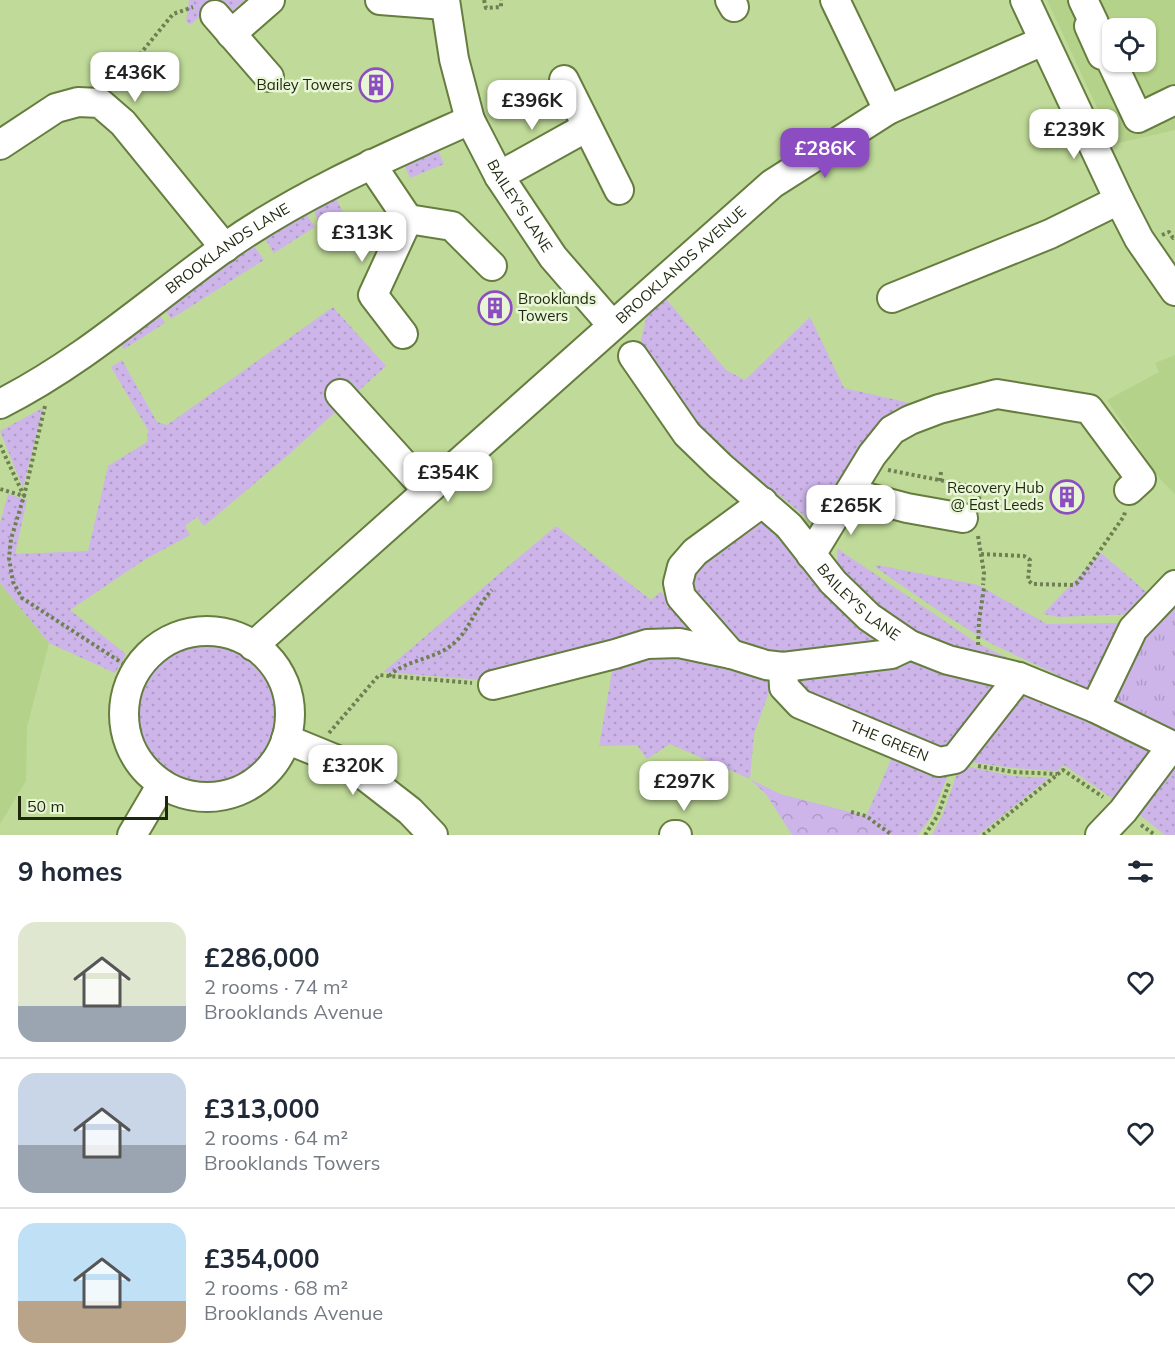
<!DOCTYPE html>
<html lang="en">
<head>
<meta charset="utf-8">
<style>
  :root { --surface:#fff; --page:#f2f2f3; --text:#1f2937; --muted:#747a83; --line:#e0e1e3; --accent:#8c4cc2 }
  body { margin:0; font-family:Mulish,sans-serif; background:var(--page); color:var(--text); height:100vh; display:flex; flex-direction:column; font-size:22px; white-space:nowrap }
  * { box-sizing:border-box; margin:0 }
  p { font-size:20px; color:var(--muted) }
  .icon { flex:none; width:33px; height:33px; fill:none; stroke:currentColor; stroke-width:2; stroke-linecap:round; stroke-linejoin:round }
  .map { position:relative; height:835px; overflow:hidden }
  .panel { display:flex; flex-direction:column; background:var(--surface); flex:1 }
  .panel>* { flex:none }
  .tools { position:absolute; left:1102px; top:18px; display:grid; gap:12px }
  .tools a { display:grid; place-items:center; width:54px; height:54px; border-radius:12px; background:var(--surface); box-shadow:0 2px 4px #0004; font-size:30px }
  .scale { position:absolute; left:18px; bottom:15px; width:150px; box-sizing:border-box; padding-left:6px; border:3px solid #1d270d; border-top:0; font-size:16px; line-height:21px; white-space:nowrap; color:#1d270d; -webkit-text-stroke:4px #e8f6d6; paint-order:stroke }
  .price { position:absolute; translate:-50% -51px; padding:0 14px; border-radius:12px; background:#fff; color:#222; font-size:20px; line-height:39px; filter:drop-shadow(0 2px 3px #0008) }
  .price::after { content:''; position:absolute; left:50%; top:36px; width:18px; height:14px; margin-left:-9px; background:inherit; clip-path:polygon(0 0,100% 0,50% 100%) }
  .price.selected { background:var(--accent); color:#fff }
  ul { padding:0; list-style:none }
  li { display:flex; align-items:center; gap:18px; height:150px; padding:0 18px }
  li+li { border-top:2px solid var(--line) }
  li span { display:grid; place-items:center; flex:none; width:168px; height:120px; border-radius:18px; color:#555 }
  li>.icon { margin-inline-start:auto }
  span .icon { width:72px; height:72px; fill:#fffc; stroke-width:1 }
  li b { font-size:26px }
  h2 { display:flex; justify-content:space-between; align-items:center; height:72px; padding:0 18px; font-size:26px }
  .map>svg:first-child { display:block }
</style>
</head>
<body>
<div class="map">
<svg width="1175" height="835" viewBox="0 0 1175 835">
  <defs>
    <pattern id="grass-dots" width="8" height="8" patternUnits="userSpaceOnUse" patternTransform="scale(1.5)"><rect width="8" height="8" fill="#cdb4e9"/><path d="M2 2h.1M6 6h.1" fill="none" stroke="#b09bc7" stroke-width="1.8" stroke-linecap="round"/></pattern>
    <pattern id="forest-crowns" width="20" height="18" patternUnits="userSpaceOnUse" patternTransform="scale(1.5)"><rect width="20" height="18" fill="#cdb4e9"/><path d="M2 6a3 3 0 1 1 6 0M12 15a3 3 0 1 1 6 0" fill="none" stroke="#b09bc7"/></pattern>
    <pattern id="park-tufts" width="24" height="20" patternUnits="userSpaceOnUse" patternTransform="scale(1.5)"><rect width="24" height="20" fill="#cdb4e9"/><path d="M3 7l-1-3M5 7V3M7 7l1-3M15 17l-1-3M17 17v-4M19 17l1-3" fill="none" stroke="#b09bc7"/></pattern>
  </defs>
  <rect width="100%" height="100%" fill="#c0db99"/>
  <path fill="#b4d289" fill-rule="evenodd" d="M1047,0h128v130l-61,14zM1113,28h33v34h-33z
    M1175,355v139l-15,-15 -53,-79 52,-28 -4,-9z
    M0,583l49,60 -22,84 -1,54 -26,43z"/>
  <path fill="url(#grass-dots)" d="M189,0h56l-14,12 -16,-9 -25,22 -4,-4z
    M437,148l7,16 -34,14 -7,-16z
    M334,195l9,17 -23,12 -8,-17z
    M304,211l11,16 -41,26 -10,-16z
    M253,244l11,16 -93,59 -6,-9z
    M666,299l60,71 19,10 65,-63 34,71 70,16 -19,5 -83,113 -113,-92 -59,-86 7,-29z
    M333,307l53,59 -99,90 -83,70 -7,-9 -12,9 5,9 -46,25 -74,50 56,44 -11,19 -66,-30 -49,-60v-60l8,-29 19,6 -12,54 73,-3 20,-85 39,-24 1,-12 -37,-63 11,-7 35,62 10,3z
    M159,314l6,9 -41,26 -4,-6z
    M43,408l-20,80 -23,-57z
    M767,519l122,126 -88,13 -63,-6 -46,-46 -4,-34 67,-50z
    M556,526l95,74 9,-8 11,7 51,50 -55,-13 -174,45 -110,-9z
    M838,549l139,94 94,46 -138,-47 -46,-26 -53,-51 4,-2 -1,-10z
    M1101,553l50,43 -14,18 -78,3 -16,-3z
    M877,565l101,20 69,39 73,-1 6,6 -37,61 -99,-47 -51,-32 -64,-44z
    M136 714a70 70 0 1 1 140 0a70 70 0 1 1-140 0Z
    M653,650l121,28 -20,56 -4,45 -80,-35 -23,15 -10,-14 -38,1 15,-86z
    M910,659l92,23 -51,69 -146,-50 -16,-21z
    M1022,691l126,57 4,7 -30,50 -58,-40 -7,6 -43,-3 -52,-7z
    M895,751l58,12 -22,54 -13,18h-26l-26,-19z
    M960,765l53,11 36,2 -71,57h-46l10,-19z
    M1175,768v67h-10l-25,-20 29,-43z"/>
  <path fill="url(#forest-crowns)" d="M750,779l30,15 86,22 26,19h-100l-26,-41z"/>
  <path fill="url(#park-tufts)" d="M1175,598v135l-64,-28 19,-55z"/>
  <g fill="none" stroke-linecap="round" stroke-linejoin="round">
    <g stroke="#657d3f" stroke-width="32">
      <g id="minor">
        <path d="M380,0l65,5"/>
        <path id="s1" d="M445,0l9,59 16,61 29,56 54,81 59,68"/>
        <path d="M730,0l4,7"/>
        <path d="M835,0l53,110"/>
        <path d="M1025,0l94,200 20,39 36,52"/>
        <path d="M1083,0l11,23 -5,3 13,29 5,-3 31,66 37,-18"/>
        <path d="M215,15l54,62"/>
        <path d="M231,34l39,-34"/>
        <path d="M564,80l55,110"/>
        <path d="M0,145l56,-37 22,-6 22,1 23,20 102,125"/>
        <path d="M371,164l37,55 -35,76 30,39"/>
        <path d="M499,176l88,-49"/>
        <path d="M408,219l44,7 40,40"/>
        <path d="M892,298l158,-64 69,-34"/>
        <path id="s2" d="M633,356l54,78 33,32 69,60 44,56 36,35 41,28 38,15 71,17 76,31 80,39"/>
        <path d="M340,394l87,96"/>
        <path id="s3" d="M0,404c83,-42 149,-102 224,-156 76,-54 161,-90 246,-128"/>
        <path d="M850,493l57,15 56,10"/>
        <path d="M811,555l61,-100 20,-25 18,-10 29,-11 58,-15 92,15 52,70 -12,11"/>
        <circle cx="207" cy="714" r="83"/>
        <path id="s4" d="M253,646l519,-462 116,-74 155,-69"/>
        <path d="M731,654l-50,-57 -3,-14 4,-16 13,-15 68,-50"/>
        <path id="s5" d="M783,667l1,20 16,17 139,58 16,-3 64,-82"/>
        <path d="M493,685l122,-31 32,-10 32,-1 52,11 35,11 17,2 108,-13 19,-9"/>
        <path d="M1095,708l38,-79 42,-44"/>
        <path d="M286,739l66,27 58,45 23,24"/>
        <path d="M132,835l30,-51"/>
        <path d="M674,835h3"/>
        <path d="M1100,835l23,-24 49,-65"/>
      </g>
    </g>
    <path stroke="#6e8052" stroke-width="4" stroke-dasharray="3 3" stroke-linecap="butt" d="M484,0l2,8 15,-1v-7
      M113,87l60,-73 20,-7
      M1162,235l7,-3 4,6 2,-1
      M45,406l-21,90 -13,43 -2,19 4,24 9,16 114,74
      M0,445l24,51 -24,-7
      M888,470l92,18 -1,13
      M940,481l1,-9
      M978,536l6,37 -1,12
      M981,554l43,2 6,4 -2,20 4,4 41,1 5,-3 46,-66 1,-4
      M978,645l1,-24 5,-33
      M389,676c18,-17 45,-16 64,-32 17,-14 23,-38 39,-54
      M329,733l50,-58 93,8
      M978,766l35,6 44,2
      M851,812l15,4 26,19
      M1141,825l14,10
      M925,835l13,-20 11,-32
      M983,835l80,-65 40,27"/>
    <use href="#minor" stroke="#fff" stroke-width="28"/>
  </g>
  <defs>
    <g id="building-ring" transform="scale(1.725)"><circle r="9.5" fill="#e8f6d6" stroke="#8c4cc2" stroke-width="1.5"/><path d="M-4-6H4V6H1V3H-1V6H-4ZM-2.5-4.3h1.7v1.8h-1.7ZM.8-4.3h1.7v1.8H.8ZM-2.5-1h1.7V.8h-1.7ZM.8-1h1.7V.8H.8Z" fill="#8c4cc2"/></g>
  </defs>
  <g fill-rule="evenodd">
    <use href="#building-ring" x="376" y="85"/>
    <use href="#building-ring" x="495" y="308"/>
    <use href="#building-ring" x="1067" y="497"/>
  </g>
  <g text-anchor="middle" stroke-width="5" stroke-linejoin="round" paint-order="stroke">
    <g font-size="15" fill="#1d270d" stroke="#e8f6d6" text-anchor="end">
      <text x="353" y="90">Bailey Towers</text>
      <text x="518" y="304" text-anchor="start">Brooklands<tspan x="518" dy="17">Towers</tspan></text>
      <text x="1044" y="493">Recovery Hub<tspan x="1044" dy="17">@ East Leeds</tspan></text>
    </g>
    <g font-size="15" fill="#1d270d" stroke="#e8f6d6">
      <text dy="5" stroke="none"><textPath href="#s1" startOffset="222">BAILEY'S LANE</textPath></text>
      <text dy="5" stroke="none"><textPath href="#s3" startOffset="276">BROOKLANDS LANE</textPath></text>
      <text dy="5" stroke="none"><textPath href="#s4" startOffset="573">BROOKLANDS AVENUE</textPath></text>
      <text dy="5" stroke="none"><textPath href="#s2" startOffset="336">BAILEY'S LANE</textPath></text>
      <text dy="5" stroke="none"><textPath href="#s5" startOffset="140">THE GREEN</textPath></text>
    </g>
  </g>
</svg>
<div class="tools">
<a><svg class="icon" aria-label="locate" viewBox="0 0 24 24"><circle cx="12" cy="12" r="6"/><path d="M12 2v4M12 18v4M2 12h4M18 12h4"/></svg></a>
</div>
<div class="scale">50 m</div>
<b class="price" style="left:135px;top:103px">£436K</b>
<b class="price" style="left:532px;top:131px">£396K</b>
<b class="price" style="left:1074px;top:160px">£239K</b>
<b class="price selected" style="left:825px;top:179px">£286K</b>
<b class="price" style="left:362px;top:263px">£313K</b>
<b class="price" style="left:448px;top:503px">£354K</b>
<b class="price" style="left:851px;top:536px">£265K</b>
<b class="price" style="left:353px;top:796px">£320K</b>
<b class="price" style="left:684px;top:812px">£297K</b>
</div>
<section class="panel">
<h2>9 homes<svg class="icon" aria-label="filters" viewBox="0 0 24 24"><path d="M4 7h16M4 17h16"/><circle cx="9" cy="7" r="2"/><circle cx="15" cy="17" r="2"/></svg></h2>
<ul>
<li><span style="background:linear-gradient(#dfe7d0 70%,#9aa5b1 0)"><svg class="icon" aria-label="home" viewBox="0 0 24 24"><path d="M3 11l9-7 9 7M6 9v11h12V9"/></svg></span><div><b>£286,000</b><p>2 rooms · 74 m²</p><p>Brooklands Avenue</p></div><svg class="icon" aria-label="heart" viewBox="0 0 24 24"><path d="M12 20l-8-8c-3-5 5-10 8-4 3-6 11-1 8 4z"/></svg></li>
<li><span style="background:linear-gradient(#c9d6e8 60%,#9aa5b1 0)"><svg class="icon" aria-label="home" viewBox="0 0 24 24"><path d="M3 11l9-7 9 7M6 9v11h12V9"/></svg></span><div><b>£313,000</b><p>2 rooms · 64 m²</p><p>Brooklands Towers</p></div><svg class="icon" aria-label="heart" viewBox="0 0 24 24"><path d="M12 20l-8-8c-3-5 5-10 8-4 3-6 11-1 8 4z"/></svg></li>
<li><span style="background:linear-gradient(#bfe0f5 65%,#b9a48a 0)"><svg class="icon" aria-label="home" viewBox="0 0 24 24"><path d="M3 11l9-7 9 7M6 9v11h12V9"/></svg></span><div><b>£354,000</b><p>2 rooms · 68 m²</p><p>Brooklands Avenue</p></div><svg class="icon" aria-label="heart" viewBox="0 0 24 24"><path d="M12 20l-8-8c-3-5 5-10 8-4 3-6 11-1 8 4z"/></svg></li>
</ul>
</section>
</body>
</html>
